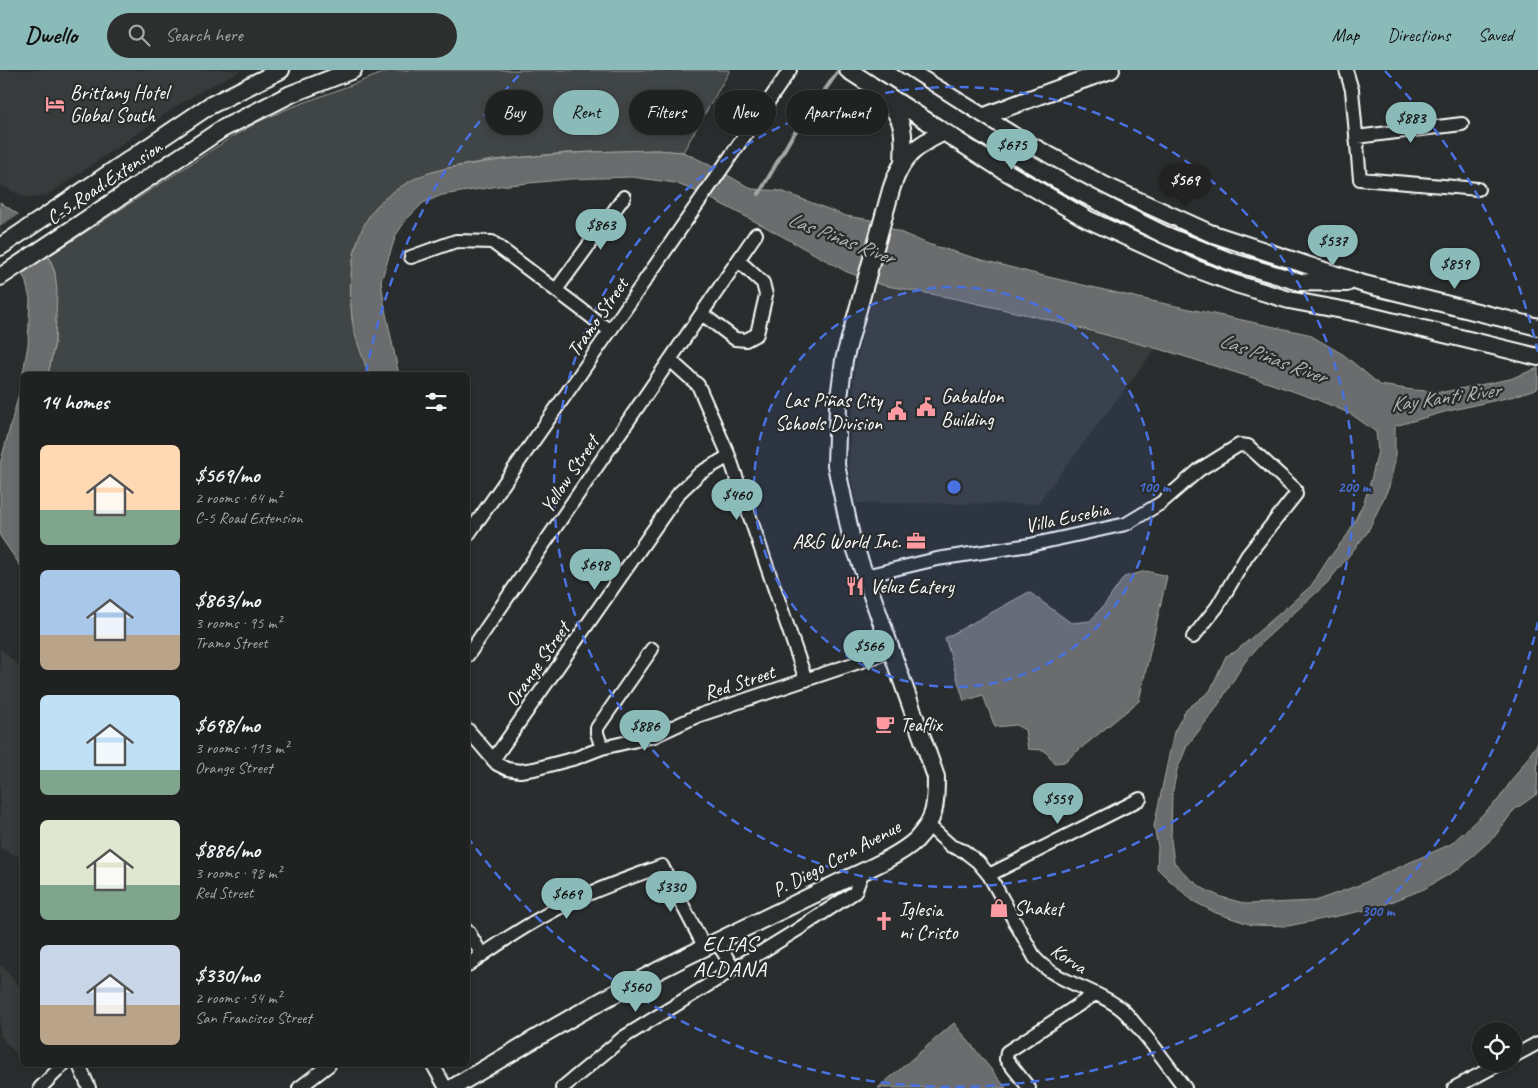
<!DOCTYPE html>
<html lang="en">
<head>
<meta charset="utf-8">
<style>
  :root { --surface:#202222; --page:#2d2f2f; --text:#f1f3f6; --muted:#a2a4a5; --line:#3d3f40; --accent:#8bbbb9 }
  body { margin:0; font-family:Caveat,sans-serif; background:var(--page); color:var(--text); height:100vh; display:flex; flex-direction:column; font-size:19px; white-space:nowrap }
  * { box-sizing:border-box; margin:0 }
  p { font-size:16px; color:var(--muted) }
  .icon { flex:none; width:28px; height:28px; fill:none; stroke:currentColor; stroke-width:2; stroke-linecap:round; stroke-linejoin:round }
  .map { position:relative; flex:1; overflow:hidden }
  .sheet { position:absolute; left:20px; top:302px; width:450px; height:695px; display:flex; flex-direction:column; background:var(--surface); border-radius:8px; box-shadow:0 2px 8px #0003,0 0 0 1px var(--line) }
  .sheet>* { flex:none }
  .hud { position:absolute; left:485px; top:20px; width:475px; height:45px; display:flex; gap:10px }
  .controls { position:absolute; left:1472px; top:952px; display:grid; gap:10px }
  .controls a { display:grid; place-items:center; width:50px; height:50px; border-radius:50%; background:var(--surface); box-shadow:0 2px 8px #0003,0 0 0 1px var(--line); font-size:25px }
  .price { position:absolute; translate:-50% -42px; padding:0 11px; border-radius:18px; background:var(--accent); color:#111; font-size:16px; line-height:32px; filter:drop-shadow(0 1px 2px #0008) }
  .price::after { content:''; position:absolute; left:50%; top:30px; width:15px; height:11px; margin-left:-8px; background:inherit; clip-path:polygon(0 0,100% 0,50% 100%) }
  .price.on { background:#222; color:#fff }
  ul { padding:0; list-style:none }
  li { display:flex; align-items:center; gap:15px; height:125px; padding:0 20px }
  li span { display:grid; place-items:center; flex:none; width:140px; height:100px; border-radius:8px; color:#555 }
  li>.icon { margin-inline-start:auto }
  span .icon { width:60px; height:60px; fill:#fffc; stroke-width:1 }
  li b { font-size:21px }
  h2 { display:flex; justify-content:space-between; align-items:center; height:60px; padding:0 20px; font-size:21px }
  .chip { padding:0 18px; border-radius:22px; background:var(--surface); box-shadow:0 2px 8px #0003,0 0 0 1px var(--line); font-size:18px; line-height:45px }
  .chip.on { background:var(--accent); color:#111 }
  header { display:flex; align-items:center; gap:30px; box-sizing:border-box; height:70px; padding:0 25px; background:var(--accent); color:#111 }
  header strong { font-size:24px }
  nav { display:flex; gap:28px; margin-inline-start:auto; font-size:18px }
  .search { width:350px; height:45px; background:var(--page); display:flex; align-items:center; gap:12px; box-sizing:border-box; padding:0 18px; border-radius:28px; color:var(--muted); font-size:19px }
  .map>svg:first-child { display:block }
</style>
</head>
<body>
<header>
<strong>Dwello</strong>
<div class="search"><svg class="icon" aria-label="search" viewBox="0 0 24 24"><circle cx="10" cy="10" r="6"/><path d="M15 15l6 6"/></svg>Search here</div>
<nav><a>Map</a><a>Directions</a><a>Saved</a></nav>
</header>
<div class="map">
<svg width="1538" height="1018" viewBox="0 0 1538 1018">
  <rect width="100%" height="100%" fill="#2a2d2e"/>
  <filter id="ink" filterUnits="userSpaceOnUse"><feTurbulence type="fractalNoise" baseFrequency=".02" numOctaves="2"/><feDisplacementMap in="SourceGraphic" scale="10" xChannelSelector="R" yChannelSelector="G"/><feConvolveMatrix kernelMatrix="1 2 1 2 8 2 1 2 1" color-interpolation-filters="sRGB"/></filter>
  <g filter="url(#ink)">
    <path fill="#373a3b" d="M0,0h242l-39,20 -29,18 -126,87 -16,3 -8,-1 -24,-12z
      M876,210l284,63 -123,161 -181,-1 -7,-38 6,-98z
      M0,578l22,21v189l-22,-10z
      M2,896l20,23v72l-22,-26v-68z"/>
    <path fill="#414445" stroke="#a0a2a2" d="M391,0h339l-47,82 -26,-2 -91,3 -73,7 -47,8 -31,11 -24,15 -16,14 -18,35 -5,24 -2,23 2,29 17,56h-321l7,-33v-69l-6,-17 186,-121 25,-14 27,-12z"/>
    <path fill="#6a6c6d" stroke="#a6a7a7" d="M657,80l26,2 19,9 50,28 29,2 65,25 25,4 57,24 47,14 65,17 112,26 156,33 36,21 36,30 33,5 31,2 66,-13 28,-11v20l-23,8 -67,15 -53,15v35l-6,26 -22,46 -40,50 -65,59 -18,21 -29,47 -28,36 -10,24 -5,25 -1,45 3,22 15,16 15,11 17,8 26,7 68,-3 44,-16 92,-41 47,-44 40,-57 -1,51 -23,16 -19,26 -37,33 -34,20 -48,19 -48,10 -40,8 -36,-1 -36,-12 -23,-12 -25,-22 -11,-11 1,-21 -4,-21 20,-94 12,-22 24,-19 16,-35 9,-4 76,-66 18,-28 19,-24 16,-32 7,-22 7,-29 -2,-19 -25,-18 -33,-14 -49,-17 -99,-31 -124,-33 -94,-21 -70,-13 -35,-13 -87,-48 -60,-31 -25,-10 -43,-6 -62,2 -71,7 -57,9 -19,8 -17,17 -10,15 -15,46 4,28 14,66h-30c-6,-18 -16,-40 -17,-58 -4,-36 -1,-80 23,-109 9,-11 26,-22 39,-29 18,-9 39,-12 59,-15 61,-10 123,-13 184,-14z
      M0,132l19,13 29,40 7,18 2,18 -2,51 -7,33h-26l-1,119 1,74 -22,-32v-72l20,-74 8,-45 2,-46 -5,-20 -25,-34z
      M1146,501l21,5 -28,125 -75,61 -9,1 -11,-13 -16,-1 -3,-19 -9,-5 -21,2 -12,-32 -19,6 -19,-63 84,-46 42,31 19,-2 16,-18 18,-26z
      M954,953l52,65h-128z"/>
    <path fill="#2a2d2e" d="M21,143l30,42 -32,21 -19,-27v-23z"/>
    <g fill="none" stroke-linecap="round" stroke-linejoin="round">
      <path stroke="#a6a7a7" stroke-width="4" d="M759,124l32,-56 48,-68"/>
      <g stroke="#fff" stroke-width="16">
        <path id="minor" d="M1346,0l6,20 8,89 118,10
          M1356,67l106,-13
          M411,187l45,-16 36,1 118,89
          M556,220l68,-93
          M702,244l33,25 11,1 11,-6 9,-39 -3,-12 -24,-22
          M670,290l28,25 31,71 77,224
          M468,465l142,-204 180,-261
          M865,506l72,-17 93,-14 96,-21 35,-21 38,-33 40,-25 9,1 47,43 1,5 -49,62 -30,51 -24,30
          M468,585l288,-421
          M468,660l29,34 10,5 13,2 14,-2 42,-11 26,-10 52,-12 43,-20 195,-65
          M602,678l-5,-15v-5l55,-79
          M493,690l186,-267 21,-20 29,-17
          M928,755l23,21 13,5 14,11 11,13 46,83c22,25 59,30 85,50 6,4 11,11 16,17 18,20 33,42 49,63
          M989,805l151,-76
          M468,861l14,24
          M717,872l16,26
          M468,895c37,-26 76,-52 118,-70 25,-11 51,-20 76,-29l43,82
          M1514,986l24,-13
          M79,995l10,23
          M433,995l13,23
          M40,1018l23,-23
          M299,1018l30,-23
          M562,1018l62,-51 173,-107 58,-38 8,-21
          M1029,1018l-23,-29 1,-7 88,-58
          M1454,1018l45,-24"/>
      </g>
      <g stroke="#fff" stroke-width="20">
        <path id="major" d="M848,0l150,97 89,52 109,50 40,15 53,16 69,13 180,44
          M907,0l112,69 85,46 106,48 154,51 174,43
          M885,30c21,19 19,37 18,63
          M1165,165l64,26 71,21 47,1
          M0,177l209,-141 72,-36
          M0,207l222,-148 69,-35 62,-24
          M452,1018c77,-46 154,-92 235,-132 51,-25 102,-49 153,-74 22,-10 59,-26 76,-42 20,-21 20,-36 20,-63l-85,-241 -15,-71 2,-60 6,-45 47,-170c5,-16 12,-31 25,-41 17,-14 39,-21 59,-29 45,-18 90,-34 136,-50"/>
      </g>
      <use href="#minor" stroke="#2a2d2e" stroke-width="12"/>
      <use href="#major" stroke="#2a2d2e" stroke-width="16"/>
      <g stroke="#fff" stroke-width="20" stroke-linecap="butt">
        <path id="major-bridge" d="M881,0c58,37 115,75 175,109 36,20 72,38 109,56"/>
      </g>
      <use href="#major-bridge" stroke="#2a2d2e" stroke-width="16"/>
    </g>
  </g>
  <circle cx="954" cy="417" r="200" fill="#4a71e0" fill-opacity=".12"/>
  <g fill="none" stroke="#4a71e0" stroke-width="2.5" stroke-dasharray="9 6">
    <circle cx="954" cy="417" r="200"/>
    <circle cx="954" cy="417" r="400"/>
    <path d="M1538 552A599 599 0 0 1 469 769M366 303A599 599 0 0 1 523 1M1385 1A599 599 0 0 1 1538 282"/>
  </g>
  <defs>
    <g id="hotel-bare" transform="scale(1.5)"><path d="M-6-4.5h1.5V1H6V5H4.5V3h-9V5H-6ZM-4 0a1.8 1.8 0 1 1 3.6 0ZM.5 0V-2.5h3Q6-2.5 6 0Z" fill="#ff9aa2" stroke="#2a2d2e" stroke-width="2.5" paint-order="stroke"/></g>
    <g id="civic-bare" transform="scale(1.5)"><path d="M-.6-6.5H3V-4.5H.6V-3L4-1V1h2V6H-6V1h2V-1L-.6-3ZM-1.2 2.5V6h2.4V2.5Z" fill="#ff9aa2" stroke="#2a2d2e" stroke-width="2.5" paint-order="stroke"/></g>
    <g id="office-bare" transform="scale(1.5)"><path d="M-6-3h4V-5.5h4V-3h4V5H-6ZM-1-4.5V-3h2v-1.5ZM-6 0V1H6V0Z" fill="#ff9aa2" stroke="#2a2d2e" stroke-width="2.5" paint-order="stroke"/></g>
    <g id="restaurant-bare" transform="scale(1.5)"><path d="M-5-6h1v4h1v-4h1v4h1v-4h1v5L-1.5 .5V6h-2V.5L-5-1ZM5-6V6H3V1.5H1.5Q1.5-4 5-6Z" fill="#ff9aa2" stroke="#2a2d2e" stroke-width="2.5" paint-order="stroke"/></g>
    <g id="cafe-bare" transform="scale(1.5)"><path d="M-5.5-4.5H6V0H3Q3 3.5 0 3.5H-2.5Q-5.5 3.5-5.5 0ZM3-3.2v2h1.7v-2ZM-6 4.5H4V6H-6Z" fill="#ff9aa2" stroke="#2a2d2e" stroke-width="2.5" paint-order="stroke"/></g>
    <g id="shop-bare" transform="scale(1.5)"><path d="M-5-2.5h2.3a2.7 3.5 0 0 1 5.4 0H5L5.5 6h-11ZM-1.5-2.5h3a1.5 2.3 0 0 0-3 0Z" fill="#ff9aa2" stroke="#2a2d2e" stroke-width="2.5" paint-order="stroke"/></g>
    <g id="church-bare" transform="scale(1.5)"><path d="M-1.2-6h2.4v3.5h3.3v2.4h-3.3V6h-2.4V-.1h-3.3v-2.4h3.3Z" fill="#ff9aa2" stroke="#2a2d2e" stroke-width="2.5" paint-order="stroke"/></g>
  </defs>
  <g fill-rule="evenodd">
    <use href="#hotel-bare" x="55" y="34"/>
    <use href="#civic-bare" x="926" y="337"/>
    <use href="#civic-bare" x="897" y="341"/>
    <use href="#office-bare" x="916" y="471"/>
    <use href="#restaurant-bare" x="855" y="516"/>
    <use href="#cafe-bare" x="885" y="654"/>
    <use href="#shop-bare" x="999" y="838"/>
    <use href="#church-bare" x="884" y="851"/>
  </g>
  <g text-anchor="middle" stroke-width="4.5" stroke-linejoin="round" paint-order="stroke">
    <g font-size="20" fill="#fff" stroke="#2a2d2e" text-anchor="start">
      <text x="70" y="29">Brittany Hotel<tspan x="70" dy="23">Global South</tspan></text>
      <text x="941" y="333">Gabaldon<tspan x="941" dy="23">Building</tspan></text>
      <text x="882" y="337" text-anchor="end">Las Piñas City<tspan x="882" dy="23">Schools Division</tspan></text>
      <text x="901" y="478" text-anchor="end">A&amp;G World Inc.</text>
      <text x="870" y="523">Veluz Eatery</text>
      <text x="900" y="661">Teaflix</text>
      <text x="1014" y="845">Shaket</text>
      <text x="899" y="846">Iglesia<tspan x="899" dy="23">ni Cristo</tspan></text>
    </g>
    <g font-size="20" fill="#fff" stroke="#2a2d2e">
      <text transform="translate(104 112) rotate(-34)" y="7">C-5 Road Extension</text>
      <text transform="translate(597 247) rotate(-55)" y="7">Tramo Street</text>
      <text transform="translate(569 404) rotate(-56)" y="7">Yellow Street</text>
      <text transform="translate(1067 447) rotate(-12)" y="7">Villa Eusebia</text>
      <text transform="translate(537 594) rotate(-55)" y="7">Orange Street</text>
      <text transform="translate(739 612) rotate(-18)" y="7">Red Street</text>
      <text transform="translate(836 788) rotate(-28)" y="7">P. Diego Cera Avenue</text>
      <text transform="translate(1069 888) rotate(33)" y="7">Korva</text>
    </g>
    <g font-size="21" font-style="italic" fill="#b4b6b6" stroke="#2a2d2e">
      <text transform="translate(841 168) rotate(21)" y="7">Las Piñas River</text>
      <text transform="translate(1273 288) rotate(20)" y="7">Las Piñas River</text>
      <text transform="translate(1445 327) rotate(-8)" y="7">Kay Kanti River</text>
    </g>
    <g font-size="22" letter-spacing="1" fill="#fff" stroke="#2a2d2e">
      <text x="730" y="881">ELIAS<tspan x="730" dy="25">ALDANA</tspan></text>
    </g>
  </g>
  <circle cx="954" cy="417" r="8" fill="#4a71e0" stroke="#2a2d2e" stroke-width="2.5"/>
  <g font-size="15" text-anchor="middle" font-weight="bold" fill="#4a71e0" stroke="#2a2d2e" stroke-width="4.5" stroke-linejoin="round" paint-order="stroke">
    <text x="1154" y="422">100 m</text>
    <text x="1354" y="422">200 m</text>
    <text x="1378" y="846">300 m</text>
  </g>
</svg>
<div class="controls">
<a><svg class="icon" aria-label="locate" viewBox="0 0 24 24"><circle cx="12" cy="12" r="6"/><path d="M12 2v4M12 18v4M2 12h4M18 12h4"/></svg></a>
</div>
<b class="price" style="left:1411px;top:74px">$883</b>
<b class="price" style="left:1012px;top:101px">$675</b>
<b class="price on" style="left:1185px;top:136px">$569</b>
<b class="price" style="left:601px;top:181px">$863</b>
<b class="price" style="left:1333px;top:197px">$537</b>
<b class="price" style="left:1455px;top:220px">$859</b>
<b class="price" style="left:737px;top:451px">$460</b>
<b class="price" style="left:595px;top:521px">$698</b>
<b class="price" style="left:869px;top:602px">$566</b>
<b class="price" style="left:645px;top:682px">$886</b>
<b class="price" style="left:1058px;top:755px">$559</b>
<b class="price" style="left:671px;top:843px">$330</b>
<b class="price" style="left:567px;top:850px">$669</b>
<b class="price" style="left:636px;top:943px">$560</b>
<div class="hud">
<a class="chip">Buy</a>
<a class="chip on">Rent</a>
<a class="chip">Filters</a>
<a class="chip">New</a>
<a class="chip">Apartment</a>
</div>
<section class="sheet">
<h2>14 homes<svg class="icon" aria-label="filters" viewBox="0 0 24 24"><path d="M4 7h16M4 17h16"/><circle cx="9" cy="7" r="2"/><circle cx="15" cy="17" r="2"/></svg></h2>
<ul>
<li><span style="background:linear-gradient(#ffd9b3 65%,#7fa58c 0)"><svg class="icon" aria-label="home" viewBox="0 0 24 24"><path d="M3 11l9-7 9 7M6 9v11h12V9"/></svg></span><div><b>$569/mo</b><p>2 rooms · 64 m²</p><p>C-5 Road Extension</p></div></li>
<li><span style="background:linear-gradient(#a9c7e8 65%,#b9a48a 0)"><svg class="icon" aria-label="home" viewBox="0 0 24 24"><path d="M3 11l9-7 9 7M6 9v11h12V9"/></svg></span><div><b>$863/mo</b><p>3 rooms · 95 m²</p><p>Tramo Street</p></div></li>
<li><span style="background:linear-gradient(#bfe0f5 75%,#7fa58c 0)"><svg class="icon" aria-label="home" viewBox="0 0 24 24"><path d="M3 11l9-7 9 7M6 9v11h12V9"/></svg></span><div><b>$698/mo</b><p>3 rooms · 113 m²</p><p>Orange Street</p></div></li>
<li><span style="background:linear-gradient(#dfe7d0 65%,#7fa58c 0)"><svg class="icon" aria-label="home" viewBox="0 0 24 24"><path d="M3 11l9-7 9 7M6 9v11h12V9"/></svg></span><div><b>$886/mo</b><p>3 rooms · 98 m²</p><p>Red Street</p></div></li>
<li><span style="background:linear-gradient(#c9d6e8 60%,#b9a48a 0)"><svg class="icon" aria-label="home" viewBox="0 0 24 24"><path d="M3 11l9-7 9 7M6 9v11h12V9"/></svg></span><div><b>$330/mo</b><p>2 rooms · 54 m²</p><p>San Francisco Street</p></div></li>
</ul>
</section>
</div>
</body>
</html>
